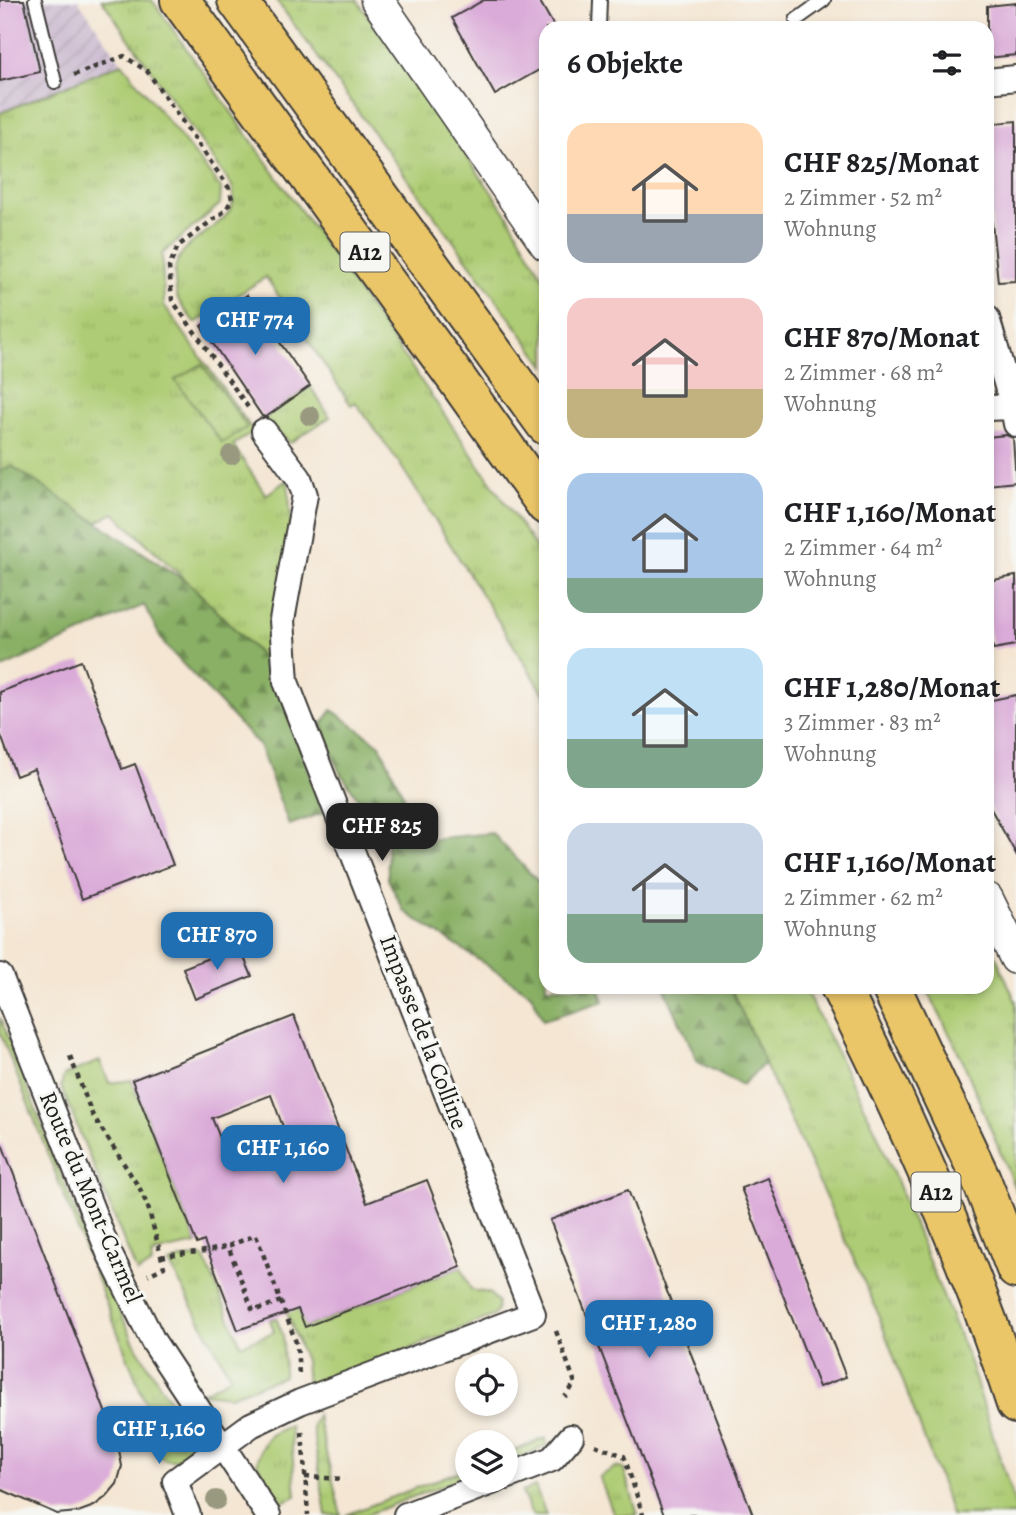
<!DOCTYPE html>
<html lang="de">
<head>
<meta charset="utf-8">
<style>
  :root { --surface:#fff; --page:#f2f2f2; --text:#202124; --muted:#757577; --accent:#1f6fb2 }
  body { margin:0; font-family:Alegreya,serif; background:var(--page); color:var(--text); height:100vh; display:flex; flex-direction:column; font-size:26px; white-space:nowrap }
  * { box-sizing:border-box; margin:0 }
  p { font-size:23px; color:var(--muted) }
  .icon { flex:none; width:38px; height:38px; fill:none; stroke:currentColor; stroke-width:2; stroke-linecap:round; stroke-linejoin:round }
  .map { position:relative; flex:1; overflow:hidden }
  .panel { position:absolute; left:539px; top:21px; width:455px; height:973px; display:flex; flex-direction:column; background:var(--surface); border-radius:21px; box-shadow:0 4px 10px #0003 }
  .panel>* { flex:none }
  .fabs { position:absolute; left:455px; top:1353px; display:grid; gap:14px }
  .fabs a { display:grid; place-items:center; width:63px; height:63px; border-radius:50%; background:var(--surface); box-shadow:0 4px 10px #0003; font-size:35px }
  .price { position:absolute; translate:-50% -60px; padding:0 16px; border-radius:14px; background:var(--accent); color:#fff; font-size:23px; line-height:46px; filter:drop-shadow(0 2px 4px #0008) }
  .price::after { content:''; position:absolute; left:50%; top:42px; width:21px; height:16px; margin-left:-10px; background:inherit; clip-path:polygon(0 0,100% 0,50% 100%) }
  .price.selected { background:#222; color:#fff }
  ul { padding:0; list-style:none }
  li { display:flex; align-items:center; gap:21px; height:175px; padding:0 28px }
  li span { display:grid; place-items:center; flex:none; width:196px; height:140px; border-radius:21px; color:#555 }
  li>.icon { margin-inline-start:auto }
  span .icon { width:84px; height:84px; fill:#fffc; stroke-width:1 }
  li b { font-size:30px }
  h2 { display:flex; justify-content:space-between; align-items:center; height:84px; padding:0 28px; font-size:30px }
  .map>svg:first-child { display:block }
</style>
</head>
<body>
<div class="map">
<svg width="1016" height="1515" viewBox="0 0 1016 1515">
  <defs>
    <pattern id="industrial-furrows" width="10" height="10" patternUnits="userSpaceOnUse" patternTransform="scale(1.75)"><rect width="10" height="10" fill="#cebed1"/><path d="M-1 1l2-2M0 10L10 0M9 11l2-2" fill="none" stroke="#b0a3b3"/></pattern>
    <pattern id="grass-tufts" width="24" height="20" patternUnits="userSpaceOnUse" patternTransform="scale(1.75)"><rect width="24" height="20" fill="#aecc74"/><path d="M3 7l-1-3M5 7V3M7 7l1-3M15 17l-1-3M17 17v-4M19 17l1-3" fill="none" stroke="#95af64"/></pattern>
    <pattern id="forest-firs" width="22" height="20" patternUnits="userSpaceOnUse" patternTransform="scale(1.75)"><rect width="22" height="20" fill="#8ab066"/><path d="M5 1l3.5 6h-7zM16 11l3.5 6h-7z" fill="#708e53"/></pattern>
    <pattern id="park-crowns" width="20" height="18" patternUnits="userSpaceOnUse" patternTransform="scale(1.75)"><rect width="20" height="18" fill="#aecc74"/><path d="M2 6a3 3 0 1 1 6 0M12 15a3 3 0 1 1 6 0" fill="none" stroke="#95af64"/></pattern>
  </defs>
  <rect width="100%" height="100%" fill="#f6f6f2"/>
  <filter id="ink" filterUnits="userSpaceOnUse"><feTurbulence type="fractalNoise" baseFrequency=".0143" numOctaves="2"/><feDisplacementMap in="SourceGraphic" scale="14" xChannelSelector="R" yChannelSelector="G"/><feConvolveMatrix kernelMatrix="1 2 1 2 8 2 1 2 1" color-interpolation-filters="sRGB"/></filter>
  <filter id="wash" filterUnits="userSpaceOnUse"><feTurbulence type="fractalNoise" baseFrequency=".00686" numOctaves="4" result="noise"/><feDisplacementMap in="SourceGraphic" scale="28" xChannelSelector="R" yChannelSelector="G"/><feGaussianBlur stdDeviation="1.57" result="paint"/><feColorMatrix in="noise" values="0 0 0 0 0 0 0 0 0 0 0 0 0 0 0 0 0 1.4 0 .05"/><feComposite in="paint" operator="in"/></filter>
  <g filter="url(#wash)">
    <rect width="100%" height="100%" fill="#f4e6d3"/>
    <path fill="url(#industrial-furrows)" d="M0,0h78l44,63 -122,51z"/>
    <path fill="url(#grass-tufts)" stroke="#657448" stroke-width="2" d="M102,0h50l263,372 131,190v135l-148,-236 -43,-59 -4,3 -85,-128 -71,46c-5,-7 -12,-14 -16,-22 -4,-6 -3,-14 -4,-21 -6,-48 70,-48 57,-94z
      M276,0h81l152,217 37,66v84z
      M122,63l99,125 -1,16 -58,50 2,51 90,127 -21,13 33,50 22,-16 3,45 -18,144 -83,-84 -76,-71 -114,60v-460z
      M310,386l20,31 -40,26 -26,-25z
      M987,937l29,65v189l-53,-130 -37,-74h61z
      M730,987h74l72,144 94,232 46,145v7h-65l-8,-26 -68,-183z
      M0,1017l88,227 48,102 56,91 -3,13 -10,10h-14l-10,-8 -9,-23 8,-4 -154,-393z
      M100,1061l9,22 23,-3 65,164 -31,6 -15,6 1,8 -15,9 -76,-186 3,-12z
      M204,1257l37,88 33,-13 -4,-12 6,-2 7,17 1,41 -54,20 -28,-3 29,-16 -62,-114 15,-5z
      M461,1267l10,23 18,3 9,9 -1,9 -4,5 -186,73 -2,-28 -32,-85 9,-8 24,59z
      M317,1415l24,100h-15l-14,-89z
      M290,1426l6,70 -15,7 -24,-39c5,-25 10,-30 33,-38z
      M546,1438l1,8 -41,16v-8z
      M616,1467l7,1 15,47h-24l-15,-38z
      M467,1468v8l-101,39h-20z
      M535,1486l11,29h-14l-10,-23z"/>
    <path fill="url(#forest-firs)" stroke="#536641" stroke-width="2" d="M12,466l178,118 83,84 50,145 -34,12 -30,-80 -95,-101 -20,-39 -144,64v-199z
      M332,710l48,35 24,52 16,43 72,-7 54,57v97h53l5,14 -61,19 -12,-26 -127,-83 -16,-32 -1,-37 -49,-73 -16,-45z
      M664,987h66l35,76 -23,22 -44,-23z"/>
    <path fill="url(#park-crowns)" stroke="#657448" stroke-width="2" d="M202,364l45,63 -25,16 -47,-63z"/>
    <g id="blocks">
      <path fill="#daaad8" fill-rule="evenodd" d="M0,0h24l16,72 -40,9z
        M484,0h55l16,28h-9v38l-51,29 -43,-77z
        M1016,3v52l-29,3v-52z
        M1016,121v160l-18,1 -11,-107v-51z
        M247,295l63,91 -44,31 -4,-1 -61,-90z
        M1006,435l7,3 3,44 -29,3v-48z
        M1016,576v69l-23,4 -6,-34v-34z
        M81,661l41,108 13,-5 38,101 -91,34 -48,-130 -18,7 -16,-43v-41z
        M1016,695v159l-29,-52v-101z
        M239,946l13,30 -57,23 -12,-31z
        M294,1016l73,187 60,-23 34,87 -156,60 -7,-18 -60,21 -34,-89 -7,3 -65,-164zM271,1095l20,53 -58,22 -21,-52z
        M0,1144h2l116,301 4,21 -5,18 -11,13 -12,9 -16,6 -21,2 -57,-25z
        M768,1178l78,199 -27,10 -78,-199z
        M628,1190l125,325h-89l-114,-295z"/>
    </g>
  </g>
  <g filter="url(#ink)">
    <use href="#blocks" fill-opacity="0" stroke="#3c3a37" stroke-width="2"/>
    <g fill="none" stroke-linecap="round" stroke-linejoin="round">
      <g stroke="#3c3a37" stroke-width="16">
        <path id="service" d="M35,0l20,82
          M796,20l28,-20
          M599,28l1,-28"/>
      </g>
      <g stroke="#3c3a37" stroke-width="28">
        <path id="minor" d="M987,81l29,-3
          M987,318l26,89 3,-1
          M987,408l26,-1 3,17
          M0,976l109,277 44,88 115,174
          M506,1477l46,-18 19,-22
          M188,1515l-13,-34 76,-56 49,-23 233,-88 -247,-632 -4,-62 23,-125 -6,-17 -35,-47
          M406,1515l91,-35"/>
      </g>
      <g stroke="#3c3a37" stroke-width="35">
        <path id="tertiary" d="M377,0l169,244
          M987,899l29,59"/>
      </g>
      <g stroke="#3c3a37" stroke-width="42">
        <path id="motorway" d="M180,0l276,378 90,127
          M237,0l309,425
          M840,987c68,135 130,274 176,417
          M891,987l90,192 35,90"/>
      </g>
      <path stroke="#3c3a37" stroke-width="4.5" stroke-dasharray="5 5" stroke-linecap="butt" d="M74,75l50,-19 23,15 82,117 3,11 -6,11 -48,36 -9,21 3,33 78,110
        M70,1056l22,58 48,75 8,18 16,60 -16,8
        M161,1257c23,-5 46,-4 67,-11
        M281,1301l-28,10 -25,-65 28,-11 41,110 2,30
        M556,1331l19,52 -10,14
        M302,1432l6,83
        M595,1445l29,11 19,59
        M305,1477l40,2"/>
      <use href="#service" stroke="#fff" stroke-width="12"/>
      <use href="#minor" stroke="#fff" stroke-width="24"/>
      <use href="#tertiary" stroke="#fff" stroke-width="32"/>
      <use href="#motorway" stroke="#ebc669" stroke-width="38"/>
    </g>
    <g fill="#99997f">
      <circle cx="310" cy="416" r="10"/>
      <circle cx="231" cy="455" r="10"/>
      <circle cx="216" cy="1500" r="10"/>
    </g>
  </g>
  <g text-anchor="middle" stroke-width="6" stroke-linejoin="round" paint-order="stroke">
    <g fill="#f6f6f2" stroke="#5d5d5c" stroke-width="2">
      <rect x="340.5" y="232.5" width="49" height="39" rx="5"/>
      <rect x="911.5" y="1172.5" width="49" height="39" rx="5"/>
    </g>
    <g font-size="23" font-weight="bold" fill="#1c1c1c">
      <text x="365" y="260">A12</text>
      <text x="936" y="1200">A12</text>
    </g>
    <g font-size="24" fill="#1c1c1c" stroke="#f6f6f2">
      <text transform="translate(424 1032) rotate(69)" y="8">Impasse de la Colline</text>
      <text transform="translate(91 1197) rotate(67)" y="8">Route du Mont-Carmel</text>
    </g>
  </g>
</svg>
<div class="fabs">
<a><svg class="icon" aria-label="locate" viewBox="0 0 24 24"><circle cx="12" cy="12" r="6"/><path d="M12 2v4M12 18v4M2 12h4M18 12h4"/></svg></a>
<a><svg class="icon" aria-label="layers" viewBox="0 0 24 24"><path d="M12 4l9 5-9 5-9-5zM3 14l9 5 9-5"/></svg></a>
</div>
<b class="price" style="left:255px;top:357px">CHF 774</b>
<b class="price selected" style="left:382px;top:863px">CHF 825</b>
<b class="price" style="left:217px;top:972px">CHF 870</b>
<b class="price" style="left:283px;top:1185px">CHF 1,160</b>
<b class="price" style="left:649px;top:1360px">CHF 1,280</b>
<b class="price" style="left:159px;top:1466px">CHF 1,160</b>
<section class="panel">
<h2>6 Objekte<svg class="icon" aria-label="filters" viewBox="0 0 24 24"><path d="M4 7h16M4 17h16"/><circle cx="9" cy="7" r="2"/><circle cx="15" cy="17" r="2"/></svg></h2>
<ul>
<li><span style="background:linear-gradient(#ffd9b3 65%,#9aa5b1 0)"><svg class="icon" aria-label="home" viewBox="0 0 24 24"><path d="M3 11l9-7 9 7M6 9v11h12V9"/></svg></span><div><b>CHF 825/Monat</b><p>2 Zimmer · 52 m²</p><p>Wohnung</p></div></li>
<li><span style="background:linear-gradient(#f6c9c9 65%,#c2b280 0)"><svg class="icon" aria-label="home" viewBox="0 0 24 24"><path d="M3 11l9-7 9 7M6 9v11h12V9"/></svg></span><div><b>CHF 870/Monat</b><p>2 Zimmer · 68 m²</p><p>Wohnung</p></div></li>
<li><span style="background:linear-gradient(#a9c7e8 75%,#7fa58c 0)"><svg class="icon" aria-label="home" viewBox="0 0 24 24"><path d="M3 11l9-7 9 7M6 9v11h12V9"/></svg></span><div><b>CHF 1,160/Monat</b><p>2 Zimmer · 64 m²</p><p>Wohnung</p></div></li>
<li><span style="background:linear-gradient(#bfe0f5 65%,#7fa58c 0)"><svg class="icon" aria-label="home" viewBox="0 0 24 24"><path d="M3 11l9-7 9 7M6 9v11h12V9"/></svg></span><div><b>CHF 1,280/Monat</b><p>3 Zimmer · 83 m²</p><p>Wohnung</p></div></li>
<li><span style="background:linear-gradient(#c9d6e8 65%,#7fa58c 0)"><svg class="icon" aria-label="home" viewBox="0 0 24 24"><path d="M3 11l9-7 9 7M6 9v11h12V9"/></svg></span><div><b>CHF 1,160/Monat</b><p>2 Zimmer · 62 m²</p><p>Wohnung</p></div></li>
</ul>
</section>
</div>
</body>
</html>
